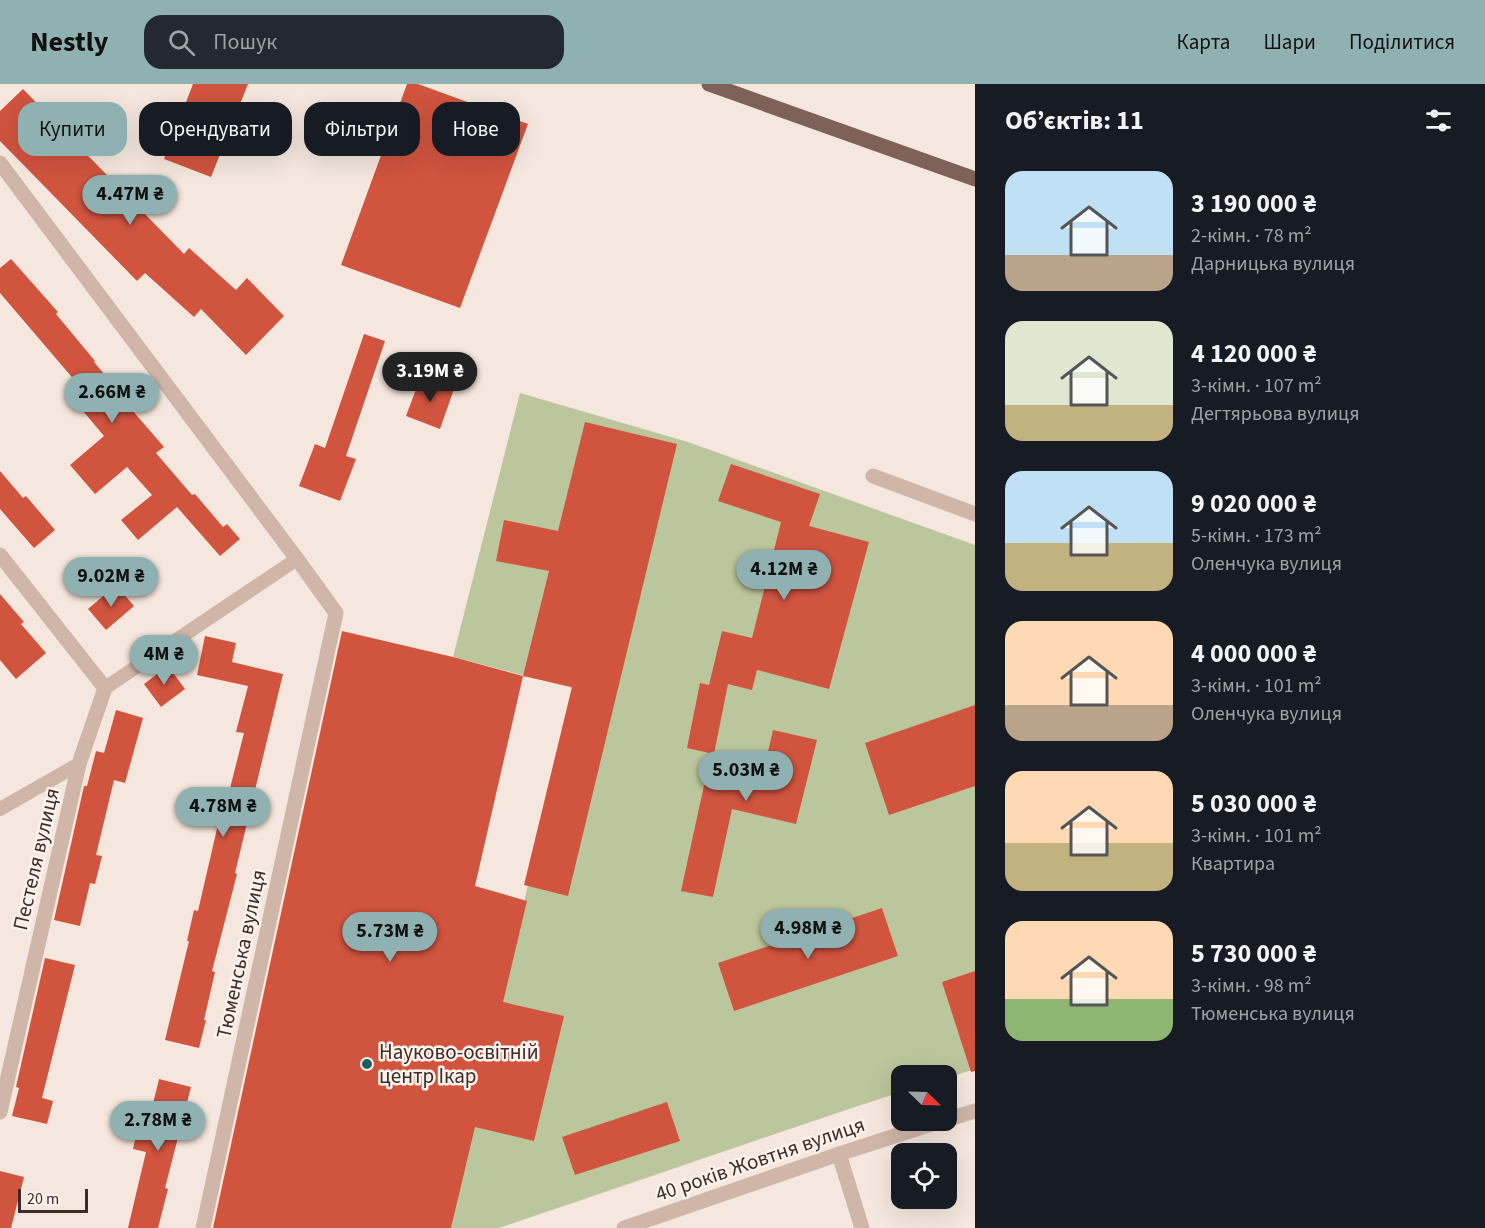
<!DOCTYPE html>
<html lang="uk">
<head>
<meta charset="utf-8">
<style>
  :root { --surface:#171b24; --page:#242831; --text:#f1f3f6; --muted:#9ea1a6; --accent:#90b1b2 }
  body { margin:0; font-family:"Source Sans 3",sans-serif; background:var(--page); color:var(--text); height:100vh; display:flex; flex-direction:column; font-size:22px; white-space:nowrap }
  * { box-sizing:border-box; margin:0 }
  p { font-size:20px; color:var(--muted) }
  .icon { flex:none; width:33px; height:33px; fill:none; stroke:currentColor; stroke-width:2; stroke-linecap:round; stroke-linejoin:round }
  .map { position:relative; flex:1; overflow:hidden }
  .drawer { display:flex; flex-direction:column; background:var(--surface); width:510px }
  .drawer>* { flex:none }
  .guide { position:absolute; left:18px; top:18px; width:570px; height:54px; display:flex; gap:12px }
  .needle { width:39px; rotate:113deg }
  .fabs { position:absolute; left:891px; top:981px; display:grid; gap:12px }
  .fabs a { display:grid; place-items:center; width:66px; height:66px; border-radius:12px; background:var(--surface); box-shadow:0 6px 24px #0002; font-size:30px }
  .scale { position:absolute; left:18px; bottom:15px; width:70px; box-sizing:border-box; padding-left:6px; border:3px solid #3b2c29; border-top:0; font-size:16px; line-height:21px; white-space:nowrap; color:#3b2c29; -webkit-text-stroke:4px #fcf2eb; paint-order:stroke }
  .price { position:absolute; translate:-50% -51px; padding:0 14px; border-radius:21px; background:var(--accent); color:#111; font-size:20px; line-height:39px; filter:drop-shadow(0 2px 3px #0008) }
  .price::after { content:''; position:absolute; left:50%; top:36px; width:18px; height:14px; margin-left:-9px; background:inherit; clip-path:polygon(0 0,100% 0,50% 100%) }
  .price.active { background:#222; color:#fff }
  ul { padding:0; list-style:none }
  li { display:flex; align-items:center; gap:18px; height:150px; padding:0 30px }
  li span { display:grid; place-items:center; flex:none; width:168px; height:120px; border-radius:18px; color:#555 }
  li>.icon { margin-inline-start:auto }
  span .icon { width:72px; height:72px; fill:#fffc; stroke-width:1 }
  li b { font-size:26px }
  h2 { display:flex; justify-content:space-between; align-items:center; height:72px; padding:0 30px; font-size:26px }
  .chip { padding:0 21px; border-radius:18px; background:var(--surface); box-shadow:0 6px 24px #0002; font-size:21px; line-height:54px }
  .chip.active { background:var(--accent); color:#111 }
  header { display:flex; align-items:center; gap:36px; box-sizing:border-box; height:84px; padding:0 30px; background:var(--accent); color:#111 }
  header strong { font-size:28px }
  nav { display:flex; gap:33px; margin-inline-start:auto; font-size:21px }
  .search { width:420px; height:54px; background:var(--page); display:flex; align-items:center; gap:15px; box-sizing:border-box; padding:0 21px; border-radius:18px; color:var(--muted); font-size:22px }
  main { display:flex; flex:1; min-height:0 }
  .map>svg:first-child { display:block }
</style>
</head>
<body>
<header>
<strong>Nestly</strong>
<div class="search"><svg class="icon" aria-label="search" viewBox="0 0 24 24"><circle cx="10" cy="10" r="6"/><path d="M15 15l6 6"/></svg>Пошук</div>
<nav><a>Карта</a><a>Шари</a><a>Поділитися</a></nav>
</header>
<main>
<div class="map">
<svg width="975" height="1144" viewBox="0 0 975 1144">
  <rect width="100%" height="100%" fill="#f5e7dd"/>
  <path fill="#bcc69c" d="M520,309l168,49 287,103v524l-28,9 -1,-2h-44l-1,16 -58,19 -344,117h-48l121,-540 -119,-31z"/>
  <path fill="#d1543f" d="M193,0h55l-37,93 -47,-18z
    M407,0h11l110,40 -68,184 -119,-43z
    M23,5l161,165 5,-6 47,42 11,-12 37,38 -38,39 -45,-46 -7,8 -49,-44 -8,8 -137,-140v-30z
    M11,175l47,53 -2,2 39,47 -1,1 34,40 -2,1 38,44 -8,6 36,42 3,-1 28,33 4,-3 13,15 -20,17 -43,-49 -39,33 -17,-20 31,-25 -25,-28 -32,27 -25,-29 34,-29 -26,-31 10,-9 -88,-103v-25z
    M364,250l21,7 -39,115 10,3 -16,42 -41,-15 16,-42 10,4z
    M421,292l33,13 -14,40 -34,-13z
    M585,338l92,22 -109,452 -44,-11 48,-198 -49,-11 26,-105 -53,-10 8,-41 54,11z
    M731,380l89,30 -11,32 60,16 -40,147 -72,-19 -5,20 -24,-6 -14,70 -27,-6 13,-65 9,2 13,-54 30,7 29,-116 -63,-21z
    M0,387l23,27 3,-2 29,34 -21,18 -34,-39z
    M116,501l18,21 -28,24 -18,-21z
    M0,510l24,28 -3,2 25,29 -30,26 -16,-19z
    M342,547l111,26 70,19 -48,210 52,15 -24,101 61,14 -30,125 -59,-14 -24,101h-238z
    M205,552l31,7 -4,19 51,12 -48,199 2,1 -25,97 3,1 -11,48h2l-7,28 -34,-8 24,-99h-2l7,-31 4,1 24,-104 3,1 19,-75 -8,-1 12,-46 -51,-11z
    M168,582l17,23 -24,18 -17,-23z
    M975,621v81l-86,29 -24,-72z
    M116,626l27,8 -18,65 -11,-3 -18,75 6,1 -7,28 -5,-1 -10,43 -26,-6 30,-134h3l9,-35 8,2z
    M773,646l44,10 -21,84 -64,-15 -19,88 -32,-6 29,-133 54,11z
    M882,824l16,48 -164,55 -16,-48z
    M45,874l30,7 -33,133 11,3 -6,23 -35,-8 7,-28 -3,-1z
    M975,887v100l-4,1 -29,-90z
    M159,995l32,8 -26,101 3,1 -10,39h-30l18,-76 -13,-3 8,-36 9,3z
    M667,1018l13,39 -105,34 -13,-38z
    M0,1087l24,6 -13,51h-11z"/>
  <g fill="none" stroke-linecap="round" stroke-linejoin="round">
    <path stroke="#cfb6a8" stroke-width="14" d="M105,604l192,-129
      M0,725l79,-45"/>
    <path stroke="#cfb6a8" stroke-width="15" d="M0,79l297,396 39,54 -133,615
      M873,392l102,38
      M0,471l105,133 -26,76 -79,348
      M946,1036l29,-9
      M839,1070l23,74
      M624,1144l215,-74 105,-34"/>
    <path stroke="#7e6158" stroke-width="15" d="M709,0l266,95"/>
  </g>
  <circle fill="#1a615e" stroke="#fcf2eb" stroke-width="2" cx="367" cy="980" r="6"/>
  <g text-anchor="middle" stroke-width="5" stroke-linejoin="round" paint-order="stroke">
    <g font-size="21" fill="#3b2c29" stroke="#fcf2eb">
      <text transform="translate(36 775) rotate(-77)" y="7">Пестеля вулиця</text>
      <text transform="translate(241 870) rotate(-78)" y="7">Тюменська вулиця</text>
      <text transform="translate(760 1075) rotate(-19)" y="7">40 років Жовтня вулиця</text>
    </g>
    <g font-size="21" fill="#3b2c29" stroke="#fcf2eb" text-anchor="start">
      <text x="379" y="975">Науково-освітній<tspan x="379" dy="24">центр Ікар</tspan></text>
    </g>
  </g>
</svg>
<div class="fabs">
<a><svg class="needle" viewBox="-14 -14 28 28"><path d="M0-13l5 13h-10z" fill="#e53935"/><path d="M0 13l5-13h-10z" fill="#9ea1a6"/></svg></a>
<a><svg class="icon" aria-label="locate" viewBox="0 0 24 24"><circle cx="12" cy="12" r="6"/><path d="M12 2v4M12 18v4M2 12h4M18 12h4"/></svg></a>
</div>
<div class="scale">20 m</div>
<b class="price" style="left:130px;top:142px">4.47M ₴</b>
<b class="price active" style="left:430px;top:319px">3.19M ₴</b>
<b class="price" style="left:112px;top:340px">2.66M ₴</b>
<b class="price" style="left:784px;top:517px">4.12M ₴</b>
<b class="price" style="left:111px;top:524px">9.02M ₴</b>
<b class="price" style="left:164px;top:602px">4M ₴</b>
<b class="price" style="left:746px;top:718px">5.03M ₴</b>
<b class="price" style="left:223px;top:754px">4.78M ₴</b>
<b class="price" style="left:808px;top:876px">4.98M ₴</b>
<b class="price" style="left:390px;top:879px">5.73M ₴</b>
<b class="price" style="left:158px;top:1068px">2.78M ₴</b>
<div class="guide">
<a class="chip active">Купити</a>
<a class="chip">Орендувати</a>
<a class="chip">Фільтри</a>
<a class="chip">Нове</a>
</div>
</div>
<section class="drawer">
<h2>Об’єктів: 11<svg class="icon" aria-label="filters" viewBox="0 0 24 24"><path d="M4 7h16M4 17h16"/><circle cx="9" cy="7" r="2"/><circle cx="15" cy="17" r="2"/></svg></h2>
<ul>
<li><span style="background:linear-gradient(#bfe0f5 70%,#b9a48a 0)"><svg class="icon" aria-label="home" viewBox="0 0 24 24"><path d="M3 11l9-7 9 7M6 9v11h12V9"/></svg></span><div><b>3 190 000 ₴</b><p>2-кімн. · 78 m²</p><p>Дарницька вулиця</p></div></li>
<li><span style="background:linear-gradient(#dfe7d0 70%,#c2b280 0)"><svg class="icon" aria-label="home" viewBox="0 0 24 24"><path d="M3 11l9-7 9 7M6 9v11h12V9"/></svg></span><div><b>4 120 000 ₴</b><p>3-кімн. · 107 m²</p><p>Дегтярьова вулиця</p></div></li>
<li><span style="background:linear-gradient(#bfe0f5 60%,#c2b280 0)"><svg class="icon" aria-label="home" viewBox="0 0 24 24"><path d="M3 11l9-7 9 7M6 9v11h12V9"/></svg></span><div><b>9 020 000 ₴</b><p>5-кімн. · 173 m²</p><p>Оленчука вулиця</p></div></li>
<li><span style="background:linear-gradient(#ffd9b3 70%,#b9a48a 0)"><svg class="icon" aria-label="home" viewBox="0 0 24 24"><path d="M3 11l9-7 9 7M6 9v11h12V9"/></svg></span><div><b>4 000 000 ₴</b><p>3-кімн. · 101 m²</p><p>Оленчука вулиця</p></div></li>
<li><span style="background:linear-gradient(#ffd9b3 60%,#c2b280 0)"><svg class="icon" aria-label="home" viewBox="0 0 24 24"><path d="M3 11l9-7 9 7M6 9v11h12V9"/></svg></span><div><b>5 030 000 ₴</b><p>3-кімн. · 101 m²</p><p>Квартира</p></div></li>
<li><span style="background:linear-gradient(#ffd9b3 65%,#8fb573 0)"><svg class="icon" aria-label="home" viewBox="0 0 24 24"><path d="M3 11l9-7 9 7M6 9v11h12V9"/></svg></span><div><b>5 730 000 ₴</b><p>3-кімн. · 98 m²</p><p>Тюменська вулиця</p></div></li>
</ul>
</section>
</main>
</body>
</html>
